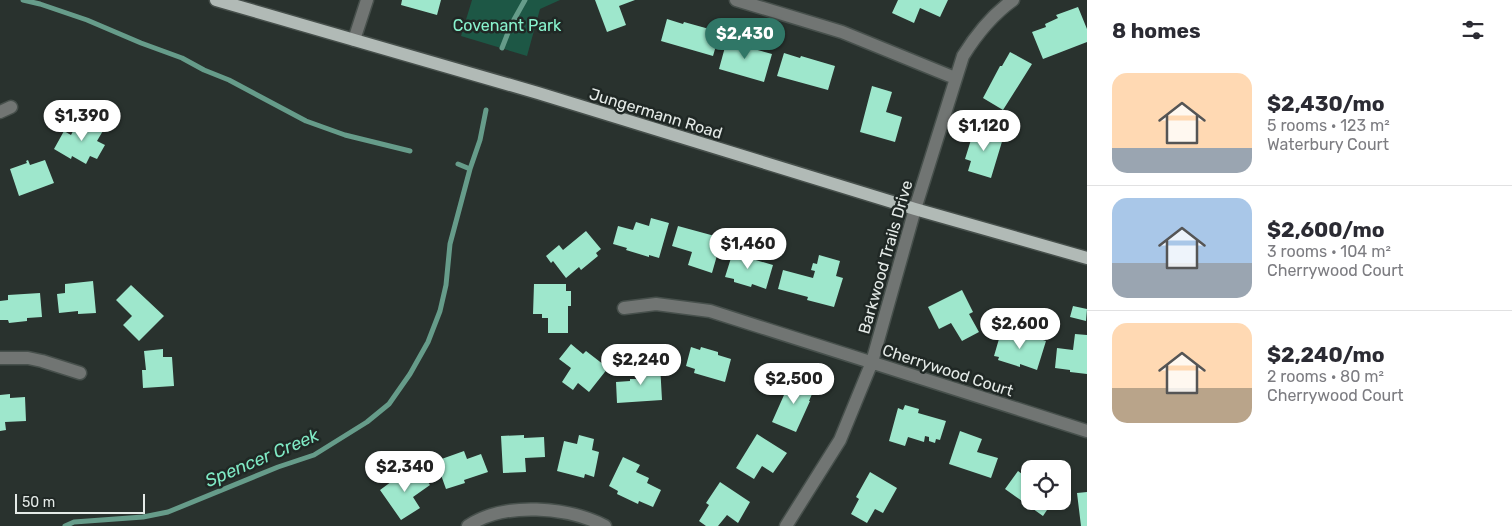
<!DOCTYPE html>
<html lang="en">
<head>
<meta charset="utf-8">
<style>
  :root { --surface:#fff; --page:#f7f7f7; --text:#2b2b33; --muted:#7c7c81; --line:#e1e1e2; --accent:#307767 }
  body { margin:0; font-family:Rubik,sans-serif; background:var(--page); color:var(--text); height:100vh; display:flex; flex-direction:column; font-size:19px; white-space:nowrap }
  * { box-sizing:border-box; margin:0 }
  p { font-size:16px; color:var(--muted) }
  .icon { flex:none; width:28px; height:28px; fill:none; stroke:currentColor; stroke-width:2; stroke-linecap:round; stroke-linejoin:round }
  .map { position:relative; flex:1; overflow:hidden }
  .details { display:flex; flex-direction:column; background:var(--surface); width:425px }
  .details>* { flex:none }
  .controls { position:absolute; left:1021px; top:460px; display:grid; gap:10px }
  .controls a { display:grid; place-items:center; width:50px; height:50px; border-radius:10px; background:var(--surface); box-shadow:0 1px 4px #0004; font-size:25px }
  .scale { position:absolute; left:15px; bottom:12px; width:130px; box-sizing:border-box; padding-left:5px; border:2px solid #e5ebe8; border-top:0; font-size:14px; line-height:18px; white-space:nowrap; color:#e5ebe8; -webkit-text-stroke:4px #202825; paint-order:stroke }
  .price { position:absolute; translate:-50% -42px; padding:0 11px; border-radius:18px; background:#fff; color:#222; font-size:16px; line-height:32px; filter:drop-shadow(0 1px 2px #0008) }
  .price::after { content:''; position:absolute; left:50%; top:30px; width:15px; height:11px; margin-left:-8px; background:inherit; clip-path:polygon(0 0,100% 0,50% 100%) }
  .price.on { background:var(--accent); color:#fff }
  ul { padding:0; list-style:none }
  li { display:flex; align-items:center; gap:15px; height:125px; padding:0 25px }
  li+li { border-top:1px solid var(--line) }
  li span { display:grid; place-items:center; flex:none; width:140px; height:100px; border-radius:15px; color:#555 }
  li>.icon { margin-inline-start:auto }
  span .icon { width:60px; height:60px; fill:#fffc; stroke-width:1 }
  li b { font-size:21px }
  h2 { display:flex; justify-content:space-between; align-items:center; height:60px; padding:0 25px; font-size:21px }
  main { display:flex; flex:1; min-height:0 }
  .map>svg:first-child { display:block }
</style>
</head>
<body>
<main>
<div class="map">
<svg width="1087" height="526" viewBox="0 0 1087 526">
  <rect width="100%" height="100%" fill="#29322e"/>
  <path fill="#1d5745" d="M472,0h88l-20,9 -13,47 -66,-20z"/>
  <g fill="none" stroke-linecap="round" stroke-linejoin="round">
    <path stroke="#669c8a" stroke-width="5" d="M23,0l17,4 47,16 54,23 41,15 22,12 25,10 77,41 39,14 65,16
      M502,48l9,-23 14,-25
      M458,164l12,5
      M65,526l9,-4 69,-5 25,-5 110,-45 36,-12 53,-33 22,-18 21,-30 18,-32 12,-31 6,-26 4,-41 20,-75 10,-29 6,-30"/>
  </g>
  <path fill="#9ee7cc" d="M402,0h39l-4,15 -36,-10z
    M595,0h40l-16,6 7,19 -19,7z
    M898,0h50l-8,17 -20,-9 -6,15 -22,-10z
    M1078,7l9,22v13l-44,17 -11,-27 14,-5 -1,-3 13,-6 -2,-3z
    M667,19l16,5 1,-2 36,10 -7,24 -52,-15z
    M728,36l18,5 -1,2 10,2 -1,4 18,5 -8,28 -45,-13z
    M1010,52l22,12 -29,46 -20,-12 17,-32h2z
    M784,53l16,5 1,-2 34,10 -7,24 -51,-14z
    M872,86l20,6 -6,20 16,5 -7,25 -35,-10z
    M81,116l23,13 -7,12 8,4 -8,14 -7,-3 -4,8 -14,-8 -1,3 -17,-10 10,-18 7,4z
    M975,127l29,8 -13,43 -23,-7 3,-10 -6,-2z
    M28,160l2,5 15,-5 9,23 -35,13 -9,-27 17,-6 -1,-2z
    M651,218l18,5 -10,35 -10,-3v2l-23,-7 1,-2 -14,-4 5,-18 15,4 3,-8 13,4z
    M678,226l44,12 -10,35 -24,-8 4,-13 -20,-6z
    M586,231l15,18 -5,4 2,3 -17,14 -2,-3 -13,11 -13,-17 -2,2 -5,-7 13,-11 4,5z
    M732,247l12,3 -2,6 31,9 -7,24 -14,-5 -1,3 -17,-5v-3l-9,-2 6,-19h-2z
    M819,255l21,6 -4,15 7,2 -9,29 -27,-7 1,-3 -30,-8 5,-19 30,8 2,-7 -4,-1 2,-7 4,1z
    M93,281l3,32 -18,1v-3l-19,2 -2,-19 8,-1v-9z
    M534,284h32v7h5v15h-3v27h-20v-15h-6v-4h-9z
    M131,285l33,31 -25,25 -16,-16 9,-9 -16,-16z
    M962,290l11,22 -4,2 10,18 -17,9 -11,-18 -12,6 -11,-22z
    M40,293l2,24 -15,1v3l-18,2 -1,-3h-8v-19l8,-1v-5z
    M1073,306l14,3 -1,12 -16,-4z
    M1016,331l30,10 -9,29 -17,-6v3l-22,-7 1,-3 -5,-1 7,-24 14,5z
    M1075,334l12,1v39l-17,-2v-2l-15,-2 2,-20 16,2z
    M571,344l12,10 3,-3 22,17 -19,24 -11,-9 -5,7 -11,-8 9,-14 -12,-9z
    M691,347l9,3 1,-3 17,5v3l13,4 -6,23 -31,-9 1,-4 -9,-3z
    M163,349v8h9l2,29 -31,2 -1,-18h4l-2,-19z
    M660,364l2,36 -45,3 -1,-21 14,-1v-2h6l-1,-13z
    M792,377l23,10 -6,14h1l-14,31 -24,-10z
    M10,394v4l15,-1 1,24 -21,1 1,8 -6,1v-36z
    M905,405l14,4 -1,4 28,8 -6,19 -4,-1 -1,4 -6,-2v-4l-4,-1 -1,6 -16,-5 -3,9 -16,-5 9,-33 5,2z
    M960,431l22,8 -5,13 21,6 -7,20 -42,-14z
    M757,434l30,19 -14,20 -11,-7 -8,13 -18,-11z
    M524,435v3l20,-1 1,20 -20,1 1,14 -23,1 -2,-37z
    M579,435l15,4 -2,11 7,2 -5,25 -9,-3 -1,4 -27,-7 7,-30 13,3z
    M464,451l3,8 14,-5 7,18 -24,8 1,3 -19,6 -10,-28z
    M623,457l17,8 -4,7 13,6 -2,5 14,7 -8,17 -14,-6 -1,3 -21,-10 1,-3 -9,-5z
    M418,468l12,17 -17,12 7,11 -19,12 -21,-30 19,-14 3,4z
    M1018,471l12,9v21h23l-10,15 -38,-27z
    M870,472l27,16 -14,25 -8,-4 -8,14 -16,-9 8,-15 -3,-2z
    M720,482l30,20 -12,21 -11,-8 -9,11h-12l-7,-5 10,-16 -3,-2z
    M1087,492v34h-6l-4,-33z"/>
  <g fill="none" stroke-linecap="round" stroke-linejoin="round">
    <g stroke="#47504c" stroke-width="15">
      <path id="minor" d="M736,0l106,32 113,46
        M354,40l13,-40
        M0,112l11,-5
        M624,308l32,-4 54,7 377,120
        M0,358h28l14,3 38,12
        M468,526c37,-25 100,-19 137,0
        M786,526l54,-86 32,-78 43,-153 48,-153c13,-21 29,-41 50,-56"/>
    </g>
    <g stroke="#47504c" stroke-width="15">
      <path id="major" d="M216,0l322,93 377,116 172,49"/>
    </g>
    <use href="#minor" stroke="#717573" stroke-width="12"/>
    <use href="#major" stroke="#b1bab6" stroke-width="12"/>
  </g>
  <g text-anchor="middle" stroke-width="5" stroke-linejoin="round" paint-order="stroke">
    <g font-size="16" fill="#89f3ce" stroke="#202825">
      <text x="507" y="31">Covenant Park</text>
    </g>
    <g font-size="16" fill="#e5ebe8" stroke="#202825">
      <text transform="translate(656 113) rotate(17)" y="6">Jungermann Road</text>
      <text transform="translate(885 257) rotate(-74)" y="6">Barkwood Trails Drive</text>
      <text transform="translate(948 370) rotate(18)" y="6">Cherrywood Court</text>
    </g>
    <g font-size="18" font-style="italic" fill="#7fe9c4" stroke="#202825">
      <text transform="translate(262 458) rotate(-23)" y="6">Spencer Creek</text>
    </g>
  </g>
</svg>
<div class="controls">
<a><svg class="icon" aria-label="locate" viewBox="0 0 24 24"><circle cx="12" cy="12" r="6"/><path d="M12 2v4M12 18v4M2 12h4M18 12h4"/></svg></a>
</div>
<div class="scale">50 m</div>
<b class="price on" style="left:745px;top:60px">$2,430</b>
<b class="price" style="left:82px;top:142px">$1,390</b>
<b class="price" style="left:984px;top:152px">$1,120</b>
<b class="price" style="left:748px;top:270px">$1,460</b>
<b class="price" style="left:1020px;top:350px">$2,600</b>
<b class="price" style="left:641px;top:386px">$2,240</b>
<b class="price" style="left:794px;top:405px">$2,500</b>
<b class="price" style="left:405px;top:493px">$2,340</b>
</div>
<section class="details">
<h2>8 homes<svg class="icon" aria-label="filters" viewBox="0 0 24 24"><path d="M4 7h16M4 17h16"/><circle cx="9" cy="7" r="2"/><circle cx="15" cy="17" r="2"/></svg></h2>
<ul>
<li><span style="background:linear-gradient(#ffd9b3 75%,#9aa5b1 0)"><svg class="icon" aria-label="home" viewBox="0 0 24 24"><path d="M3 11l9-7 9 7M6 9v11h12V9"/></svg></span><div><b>$2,430/mo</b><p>5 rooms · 123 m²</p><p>Waterbury Court</p></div></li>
<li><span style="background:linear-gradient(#a9c7e8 65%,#9aa5b1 0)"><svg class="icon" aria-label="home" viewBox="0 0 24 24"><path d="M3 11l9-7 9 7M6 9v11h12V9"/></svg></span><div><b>$2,600/mo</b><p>3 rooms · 104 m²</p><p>Cherrywood Court</p></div></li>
<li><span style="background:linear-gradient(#ffd9b3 65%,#b9a48a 0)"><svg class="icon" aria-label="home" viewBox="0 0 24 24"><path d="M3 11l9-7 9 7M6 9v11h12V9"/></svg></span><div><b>$2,240/mo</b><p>2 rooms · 80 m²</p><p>Cherrywood Court</p></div></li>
</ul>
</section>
</main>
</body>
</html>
